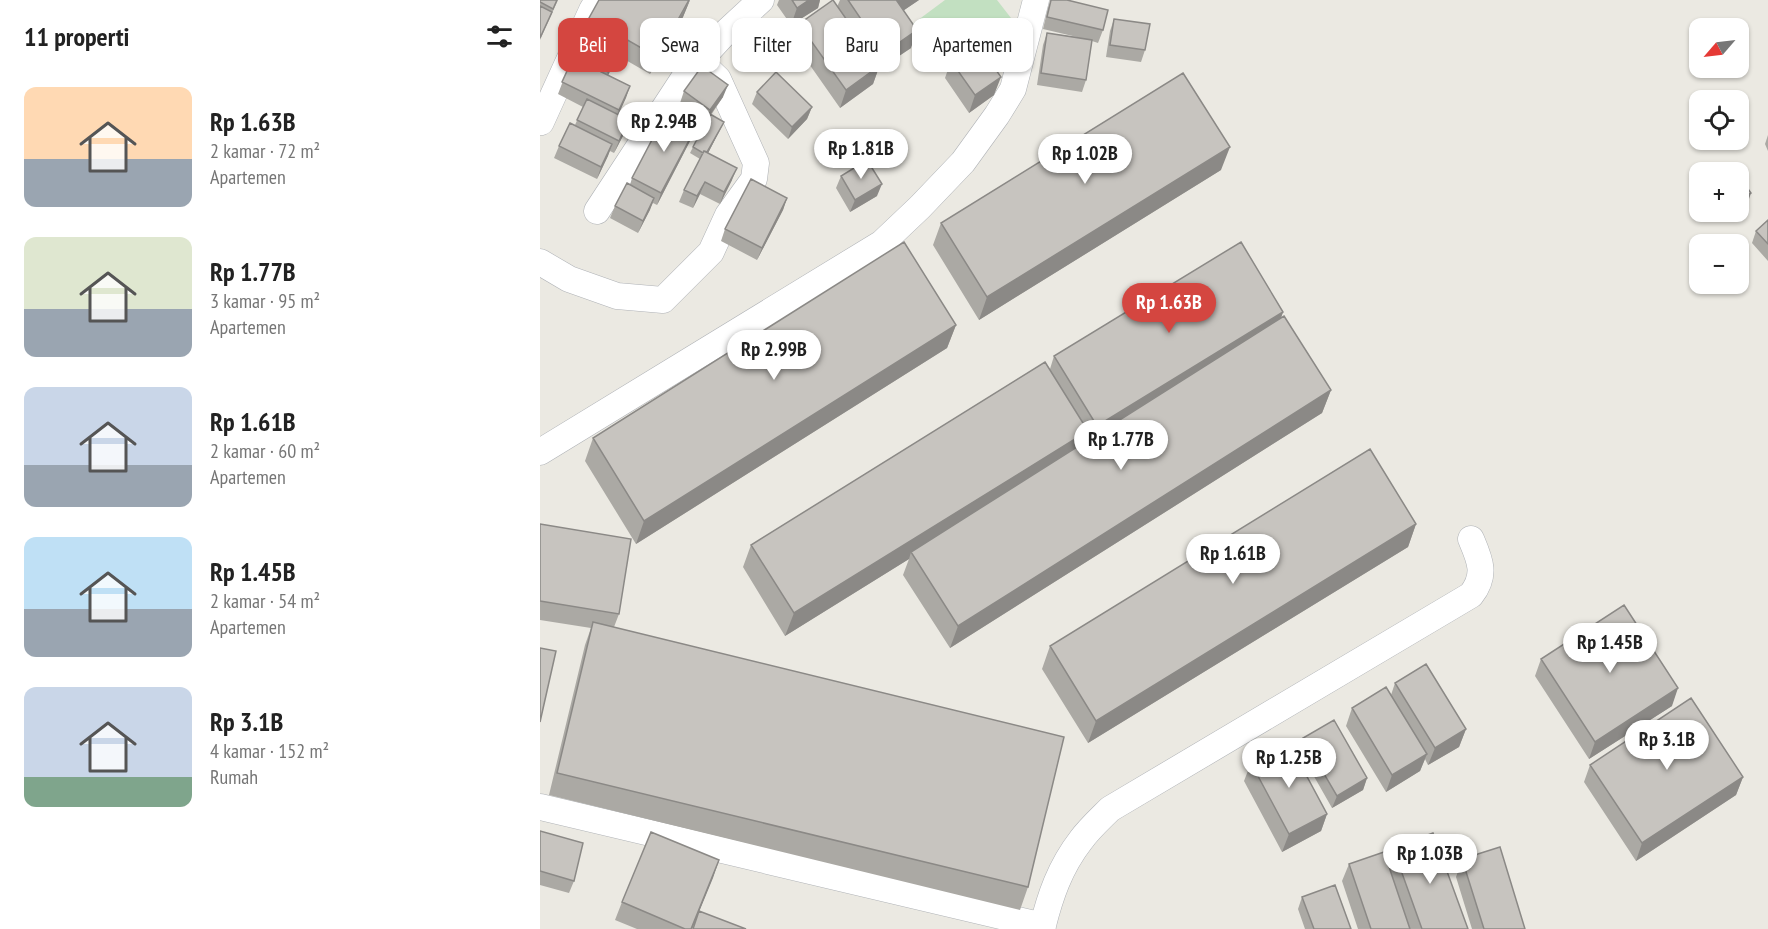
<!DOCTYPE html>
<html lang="id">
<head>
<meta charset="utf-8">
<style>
  :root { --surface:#fff; --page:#f6f6f6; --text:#222; --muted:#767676; --accent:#d44640 }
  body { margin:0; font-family:"PT Sans Narrow",sans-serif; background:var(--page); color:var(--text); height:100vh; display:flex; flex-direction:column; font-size:22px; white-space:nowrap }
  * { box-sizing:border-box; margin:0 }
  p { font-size:20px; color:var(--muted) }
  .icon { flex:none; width:33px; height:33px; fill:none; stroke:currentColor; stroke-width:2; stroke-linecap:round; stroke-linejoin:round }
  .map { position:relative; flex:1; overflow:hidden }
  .panel { display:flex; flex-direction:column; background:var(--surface); width:540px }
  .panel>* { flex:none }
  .guide { position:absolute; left:18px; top:18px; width:570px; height:54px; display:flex; gap:12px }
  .needle { width:39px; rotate:242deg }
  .tools { position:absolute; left:1149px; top:18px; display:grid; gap:12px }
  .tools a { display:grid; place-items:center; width:60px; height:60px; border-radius:12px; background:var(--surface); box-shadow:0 2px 4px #0004; font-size:30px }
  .price { position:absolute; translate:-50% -51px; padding:0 14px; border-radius:21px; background:#fff; color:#222; font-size:20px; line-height:39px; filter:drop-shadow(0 2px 3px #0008) }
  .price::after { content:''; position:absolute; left:50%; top:36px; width:18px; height:14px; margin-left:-9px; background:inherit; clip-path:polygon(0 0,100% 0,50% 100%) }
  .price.on { background:var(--accent); color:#fff }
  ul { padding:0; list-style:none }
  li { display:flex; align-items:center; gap:18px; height:150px; padding:0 24px }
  li span { display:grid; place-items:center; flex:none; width:168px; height:120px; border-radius:12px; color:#555 }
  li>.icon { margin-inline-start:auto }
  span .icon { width:72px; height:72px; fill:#fffc; stroke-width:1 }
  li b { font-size:26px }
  h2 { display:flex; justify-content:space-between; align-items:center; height:72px; padding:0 24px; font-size:26px }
  .chip { padding:0 21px; border-radius:12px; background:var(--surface); box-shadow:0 2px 4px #0004; font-size:21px; line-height:54px }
  .chip.on { background:var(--accent); color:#fff }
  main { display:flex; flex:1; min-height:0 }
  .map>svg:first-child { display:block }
</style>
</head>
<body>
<main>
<section class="panel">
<h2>11 properti<svg class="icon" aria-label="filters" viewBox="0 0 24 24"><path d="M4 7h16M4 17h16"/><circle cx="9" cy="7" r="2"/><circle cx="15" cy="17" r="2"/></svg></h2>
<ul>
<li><span style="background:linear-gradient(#ffd9b3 60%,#9aa5b1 0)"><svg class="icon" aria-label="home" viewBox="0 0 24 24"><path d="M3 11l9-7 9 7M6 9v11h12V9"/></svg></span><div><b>Rp 1.63B</b><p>2 kamar · 72 m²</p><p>Apartemen</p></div></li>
<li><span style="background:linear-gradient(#dfe7d0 60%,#9aa5b1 0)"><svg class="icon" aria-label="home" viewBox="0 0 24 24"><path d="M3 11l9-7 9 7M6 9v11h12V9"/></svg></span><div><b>Rp 1.77B</b><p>3 kamar · 95 m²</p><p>Apartemen</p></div></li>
<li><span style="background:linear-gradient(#c9d6e8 65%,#9aa5b1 0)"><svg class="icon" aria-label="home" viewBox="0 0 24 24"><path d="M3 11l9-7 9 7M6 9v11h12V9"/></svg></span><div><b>Rp 1.61B</b><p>2 kamar · 60 m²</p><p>Apartemen</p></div></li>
<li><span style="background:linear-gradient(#bfe0f5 60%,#9aa5b1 0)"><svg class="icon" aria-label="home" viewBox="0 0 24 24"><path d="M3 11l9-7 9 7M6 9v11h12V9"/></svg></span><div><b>Rp 1.45B</b><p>2 kamar · 54 m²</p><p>Apartemen</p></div></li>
<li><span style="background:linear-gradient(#c9d6e8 75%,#7fa58c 0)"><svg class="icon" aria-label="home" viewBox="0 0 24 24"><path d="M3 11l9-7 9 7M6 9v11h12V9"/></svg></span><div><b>Rp 3.1B</b><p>4 kamar · 152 m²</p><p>Rumah</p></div></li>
</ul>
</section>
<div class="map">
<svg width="1228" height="929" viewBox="0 0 1228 929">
  <rect width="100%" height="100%" fill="#ebe9e2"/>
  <path fill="#c2e0c1" d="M405,0h52l14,18 -69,51 -32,-43z"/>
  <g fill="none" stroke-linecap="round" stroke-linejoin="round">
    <g stroke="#afb2b6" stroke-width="27">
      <path id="minor" d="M1,122l51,-112 6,-10
        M57,211l89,-136 36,-39 39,-36
        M0,262l29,17 48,17 46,4 48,-48 17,-37 26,-36 2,-16 -38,-84 -19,-18
        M0,452l342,-209 38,-36 43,-45 34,-47 16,-26 23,-89
        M0,807l503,119
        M502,929c8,-33 18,-62 39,-89 8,-11 19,-21 29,-31l361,-214c16,-20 9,-35 0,-56"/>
    </g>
    <use href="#minor" stroke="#fff" stroke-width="26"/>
  </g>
  <path fill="#aba9a4" d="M0,0h18l-18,40z
    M150,0l-7,17 -33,57 -33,-19 -9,20 22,11 -12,28 11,6 -4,12 -11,21 -4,-2 -13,28 -43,-21 5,-12 16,-21 8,-18 -25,-13 15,-39 10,-20 6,-17z
    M239,0h41l-2,8 -27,17 -14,-20z
    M300,0h79l-15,10 7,38 -33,22 -5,14 -33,24 -47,-67 6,-17 38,-17z
    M511,0h16l36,30 -5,13 -6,-2 -6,39 -4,12 -45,-7 6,-40 4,-12 30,4 -34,-8 5,-21z
    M574,19l31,31 -4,12 -35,-5 4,-26z
    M411,61l43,34 -25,18 -24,-35z
    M144,91l39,6 -12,18 10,13 -13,25 24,27 -12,24 -20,-10 -7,14 -14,-6 5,-12 16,-31 -10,-6 3,-6 15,-28 -3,3 -25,-19z
    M217,92l55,15 -5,12 -19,20 -36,-35z
    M1228,135v16l-3,-7z
    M150,141l-33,64 -4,-2 -15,30 -28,-15 5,-12 15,-21 2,-7z
    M681,170l-242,150 -46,-75 8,-22z
    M301,176l36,20 -27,16 -14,-24z
    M247,198l-4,12 -26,50 -36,-19 4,-12z
    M1228,220v41l-16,-18 4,-12z
    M743,312l-2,6 50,72 -9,23 -372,235 -47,-73 6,-16 -124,77 -42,-69 8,-22 299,-176 4,-13z
    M416,325l-9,23 -311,196 -51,-83 8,-23z
    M0,524l79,90 -5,13 414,260 -8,23 -471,-115 36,-150 6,-17 -51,-8z
    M876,524l-8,23 -320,196 -46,-74 8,-23z
    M1001,659l131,47 -83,53 -54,-83z
    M855,683l71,46 -7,18 -31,18 -3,-6 -5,12 -34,21 -40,-66 6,-18 39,-13z
    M763,738l64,40 -4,12 -31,18 -33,-58z
    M711,763l76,51 -6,17 -39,21 -38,-71z
    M1050,765l153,12 -7,18 -100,66 -52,-79z
    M0,831l34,50 -5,12 -29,-8z
    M853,848l75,81h-110l-16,-48 7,-17 38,-1z
    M922,859l63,70h-53l-16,-52z
    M179,860l-27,69h-55l-22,-9 7,-18z
    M762,897l49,32h-46l-7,-20z"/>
  <path fill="#8b8986" d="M150,0l-7,17 -33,57 7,-17z
    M269,0h11l-2,8 -27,17 6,-17z
    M359,0h20l-28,19 6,-18z
    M377,30l-6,18 -33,22 -5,14 -33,24 6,-18 33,-23 5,-14z
    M80,47l-4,12 -12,25 4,-12z
    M461,77l-7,18 -25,18 6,-18z
    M188,85l-5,12 -18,25 5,-12z
    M90,86l-4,12 -11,24 4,-12z
    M272,107l-5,12 -19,20 4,-12z
    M89,120l-4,12 -11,21 5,-12z
    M184,122l-3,6 -17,33 2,-6z
    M155,129l-5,12 -33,64 4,-12z
    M72,144l-4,12 -11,23 4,-12z
    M690,147l-9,23 -242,150 8,-23z
    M197,168l-5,12 -12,24 4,-12z
    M165,182l-5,12 -7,14 4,-12z
    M342,184l-5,12 -27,16 5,-12z
    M1211,193l-2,6 -11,7v-5z
    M114,198l-4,12 -12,23 5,-12z
    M247,198l-4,12 -26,50 5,-12z
    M743,312l-8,23 -187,114 9,-23z
    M416,325l-9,23 -311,196 8,-23z
    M791,390l-9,23 -372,235 8,-22z
    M548,431l-9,22 -168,99 -2,7 -124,77 9,-23z
    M876,524l-8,23 -320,196 8,-22z
    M1138,688l-6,18 -83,53 6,-17z
    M926,729l-7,18 -31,18 7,-17z
    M887,754l-7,17 -34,21 6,-17z
    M1203,777l-7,18 -100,66 6,-18z
    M827,778l-4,12 -31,18 5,-12z
    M787,814l-6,17 -39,21 7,-18z
    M179,860l-6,18 -21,51h-1z"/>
  <path fill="#c7c4bf" stroke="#8b8986" stroke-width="1.5" d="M0,0h17l-4,9 -13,-7z
    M59,0h90l-32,57 -68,-39z
    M252,0h17l-12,8z
    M293,0l46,66 -33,24 -47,-66z
    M308,0h51l-2,1 20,29 -33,23z
    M511,0h16l41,10 -5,20 -56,-13z
    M0,6l12,6 -12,26z
    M574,19l36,5 -5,26 -35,-5z
    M46,30l34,17 -12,25 -35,-17z
    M507,33l45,7 -6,40 -45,-7z
    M437,43l24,34 -26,18 -24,-34z
    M33,58l57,28 -11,24 -57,-28z
    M162,66l26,19 -18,25 -26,-19z
    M236,72l36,35 -20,20 -35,-35z
    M643,73l47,74 -243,150 -46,-74z
    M47,99l42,21 -10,21 -42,-21z
    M126,113l29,16 -34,64 -29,-15z
    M170,114l14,8 -17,30 -3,-1 -1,2 -10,-6z
    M30,123l42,21 -11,23 -42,-21z
    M164,151l33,17 -13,24 -19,-10 -8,14 -13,-6z
    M327,160l15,24 -27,16 -14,-24z
    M1198,175l13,18 -13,8z
    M211,179l36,19 -25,50 -37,-19z
    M87,183l27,15 -11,23 -28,-15z
    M1228,220v24l-12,-13z
    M364,242l52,83 -312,196 -51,-83z
    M701,242l42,70 -186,114 -43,-70z
    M744,316l47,74 -373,236 -47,-74z
    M505,362l43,69 -294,182 -43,-68z
    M830,449l46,75 -320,197 -46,-75z
    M0,524l91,15 -12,75 -79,-13z
    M1084,605l54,83 -83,54 -54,-83z
    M53,622l471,115 -36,150 -471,-114z
    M0,648l16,3 -16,71z
    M886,664l40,65 -31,19 -40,-65z
    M846,687l41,67 -35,21 -40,-67z
    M1151,698l52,79 -101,66 -52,-78z
    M794,720l33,58 -30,18 -34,-58z
    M749,743l38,71 -38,20 -38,-71z
    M0,831l43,12 -9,38 -34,-10z
    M111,832l68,28 -28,69h-6l-63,-27z
    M893,833l35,96h-46l-29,-81z
    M960,847l25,82h-41l-22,-70z
    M844,852l26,77h-39l-22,-65z
    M795,885l16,44h-37l-12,-32z
    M159,911l47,18h-53z"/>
</svg>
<div class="tools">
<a><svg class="needle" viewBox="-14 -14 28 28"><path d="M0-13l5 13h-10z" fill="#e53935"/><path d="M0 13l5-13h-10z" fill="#767676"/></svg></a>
<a><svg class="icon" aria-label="locate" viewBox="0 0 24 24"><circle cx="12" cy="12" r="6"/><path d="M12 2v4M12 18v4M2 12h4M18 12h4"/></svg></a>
<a>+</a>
<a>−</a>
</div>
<b class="price" style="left:124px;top:153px">Rp 2.94B</b>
<b class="price" style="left:321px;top:180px">Rp 1.81B</b>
<b class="price" style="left:545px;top:185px">Rp 1.02B</b>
<b class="price on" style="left:629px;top:334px">Rp 1.63B</b>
<b class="price" style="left:234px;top:381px">Rp 2.99B</b>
<b class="price" style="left:581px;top:471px">Rp 1.77B</b>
<b class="price" style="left:693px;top:585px">Rp 1.61B</b>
<b class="price" style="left:1070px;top:674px">Rp 1.45B</b>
<b class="price" style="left:1127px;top:771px">Rp 3.1B</b>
<b class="price" style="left:749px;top:789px">Rp 1.25B</b>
<b class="price" style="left:890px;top:885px">Rp 1.03B</b>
<div class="guide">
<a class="chip on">Beli</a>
<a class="chip">Sewa</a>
<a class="chip">Filter</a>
<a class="chip">Baru</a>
<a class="chip">Apartemen</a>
</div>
</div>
</main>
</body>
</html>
